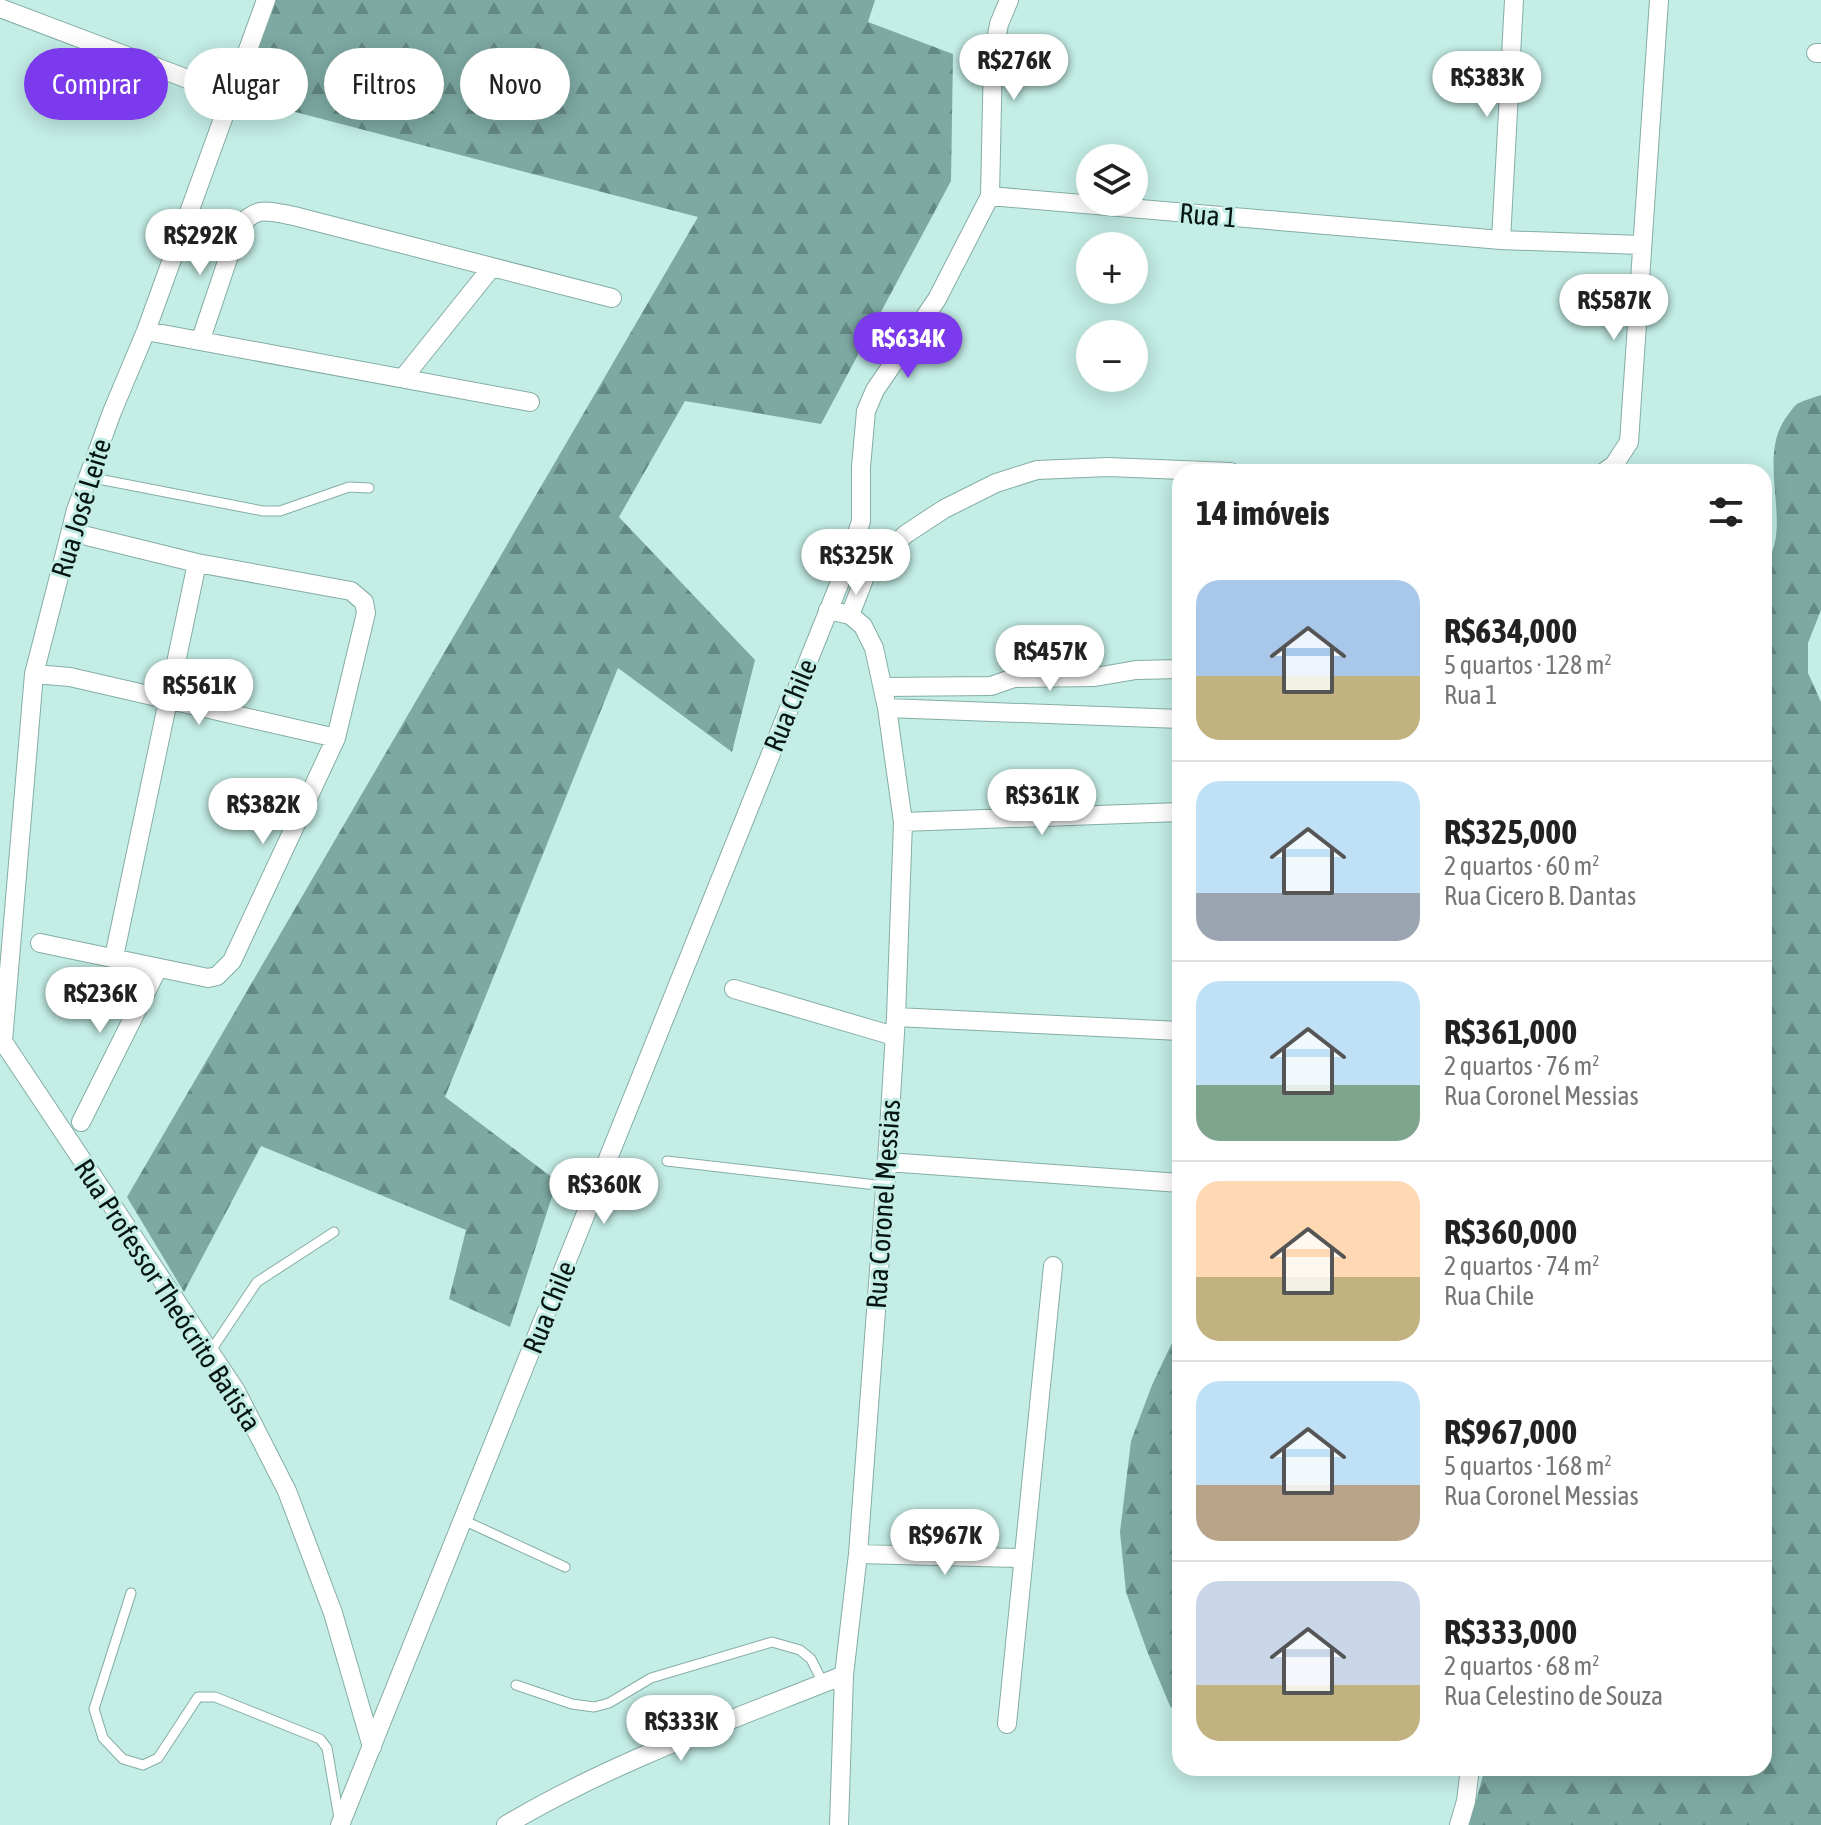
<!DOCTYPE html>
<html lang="pt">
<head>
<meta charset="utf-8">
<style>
  :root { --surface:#fff; --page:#f2f2f2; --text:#222; --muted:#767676; --line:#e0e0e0; --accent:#7c3aed }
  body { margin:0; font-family:"Asap Condensed",sans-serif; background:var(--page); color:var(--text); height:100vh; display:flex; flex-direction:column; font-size:30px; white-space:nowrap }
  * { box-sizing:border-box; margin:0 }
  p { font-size:26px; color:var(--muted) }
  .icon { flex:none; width:44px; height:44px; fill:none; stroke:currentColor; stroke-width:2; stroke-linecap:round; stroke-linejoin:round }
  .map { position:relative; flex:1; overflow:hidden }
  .sheet { position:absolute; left:1172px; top:464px; width:600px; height:1312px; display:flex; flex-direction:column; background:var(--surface); border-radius:24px; box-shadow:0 4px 20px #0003 }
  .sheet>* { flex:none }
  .banner { position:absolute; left:24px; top:48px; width:760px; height:72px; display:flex; gap:16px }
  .buttons { position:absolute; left:1076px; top:144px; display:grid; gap:16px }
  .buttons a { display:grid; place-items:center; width:72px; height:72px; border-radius:50%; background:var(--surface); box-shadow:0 4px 20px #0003; font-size:40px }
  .price { position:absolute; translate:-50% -68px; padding:0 18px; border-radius:28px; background:#fff; color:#222; font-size:26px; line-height:52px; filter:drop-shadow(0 2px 4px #0008) }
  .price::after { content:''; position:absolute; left:50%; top:48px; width:24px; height:18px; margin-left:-12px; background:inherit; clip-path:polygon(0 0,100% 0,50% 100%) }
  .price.current { background:var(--accent); color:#fff }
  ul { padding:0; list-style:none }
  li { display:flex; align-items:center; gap:24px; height:200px; padding:0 24px }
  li+li { border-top:2px solid var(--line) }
  li span { display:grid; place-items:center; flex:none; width:224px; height:160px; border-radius:24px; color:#555 }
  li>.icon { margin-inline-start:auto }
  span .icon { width:96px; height:96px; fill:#fffc; stroke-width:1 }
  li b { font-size:34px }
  h2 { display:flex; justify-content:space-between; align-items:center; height:96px; padding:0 24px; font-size:34px }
  .pill { padding:0 28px; border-radius:36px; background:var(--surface); box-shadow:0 4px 20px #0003; font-size:28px; line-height:72px }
  .pill.current { background:var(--accent); color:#fff }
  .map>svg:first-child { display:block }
</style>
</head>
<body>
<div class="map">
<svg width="1821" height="1825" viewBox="0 0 1821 1825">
  <defs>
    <pattern id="forest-firs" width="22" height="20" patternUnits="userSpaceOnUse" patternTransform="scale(2)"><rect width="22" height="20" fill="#7da9a2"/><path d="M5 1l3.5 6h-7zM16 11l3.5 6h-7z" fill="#648883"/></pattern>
  </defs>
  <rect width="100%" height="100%" fill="#c3ede5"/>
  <path fill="url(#forest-firs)" d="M273,0h602l-7,22 85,32 -2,127 -130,243 -136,-23 -66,116 136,143 -23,92 -114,-84 -173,429 112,84 -47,146 -61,-28 17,-69 -205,-84 -77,146 -57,-95 571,-980 -468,-122z
    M1821,395v215l-13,33v30l13,29v1123h-357l9,-14 12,-43h279v-1203c31,-35 -8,-103 21,-146 4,-5 7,-11 12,-15 7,-4 16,-6 24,-9z
    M1180,1326v390l-10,-10 -23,-55 -21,-59 -6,-60 11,-91 21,-56z"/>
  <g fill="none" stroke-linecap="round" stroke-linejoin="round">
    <g stroke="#85ada6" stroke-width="11">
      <path id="service" d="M88,477l175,34h17l69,-24 20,1
        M667,1161l218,25
        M210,1352l47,-70 77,-50
        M463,1520l102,47
        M131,1593l-37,116 9,29 20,21 20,6 15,-7 40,-61h17l105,42 7,9 12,70
        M516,1685l56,19 22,3 15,-4 42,-25 121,-36 28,8 11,9 12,24"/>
    </g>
    <g stroke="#85ada6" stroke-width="20">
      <path id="minor" d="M0,8l230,87
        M1816,53h5
        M990,196l511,44 140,5
        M1501,240l13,-240
        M146,331l384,71
        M201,339l37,-110c17,-24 30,-18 56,-13l318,82
        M403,378l89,-111
        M1604,472l10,-7 15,-23 30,-442
        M828,610l22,5 13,11 11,22 13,60 16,114 -7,195 -9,145 -29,392 -14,121 -5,150
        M850,615l18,-46 38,-35 38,-25 52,-26 41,-13 71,-3 123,5
        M34,674l36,3 266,61
        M883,687l108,-1 23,-8 81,-1 41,-7 44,-1
        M887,708l293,11
        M903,822l277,-10
        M40,943l168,35 9,-2 15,-15 104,-223 30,-125 -2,-11 -13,-11 -154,-28 -110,-27
        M114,957l83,-394
        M734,989l160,47
        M896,1017l284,14
        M0,1037l236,354 51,100 46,122 39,134
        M3,1041l31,-367 28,-109 14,-55 36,-98 34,-81 120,-331
        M81,1122l77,-154
        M887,1162l293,21
        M858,1554l164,4
        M1007,1724l46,-458
        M340,1825l506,-1258 15,-46v-54l5,-56 9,-21 62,-91 53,-103 3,-139 6,-33 10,-24
        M506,1825c106,-63 223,-104 338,-150
        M1459,1825l7,-24 4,-33"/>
    </g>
    <use href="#service" stroke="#fff" stroke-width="9"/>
    <use href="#minor" stroke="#fff" stroke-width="18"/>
  </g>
  <g text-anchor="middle" stroke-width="6" stroke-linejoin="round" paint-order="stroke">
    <g font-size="28" fill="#061513" stroke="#c3ede5">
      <text transform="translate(1208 215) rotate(5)" y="10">Rua 1</text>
      <text transform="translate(81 508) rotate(-73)" y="10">Rua José Leite</text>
      <text transform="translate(790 705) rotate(-68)" y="10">Rua Chile</text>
      <text transform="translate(883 1204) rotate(-86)" y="10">Rua Coronel Messias</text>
      <text transform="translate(168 1295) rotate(57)" y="10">Rua Professor Theócrito Batista</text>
      <text transform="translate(549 1307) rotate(-68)" y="10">Rua Chile</text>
    </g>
  </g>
</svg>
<div class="buttons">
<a><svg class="icon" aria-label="layers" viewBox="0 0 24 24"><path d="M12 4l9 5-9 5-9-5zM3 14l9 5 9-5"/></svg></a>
<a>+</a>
<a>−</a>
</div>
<b class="price" style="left:1014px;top:102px">R$276K</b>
<b class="price" style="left:1487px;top:119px">R$383K</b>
<b class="price" style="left:200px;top:277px">R$292K</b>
<b class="price" style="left:1614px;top:342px">R$587K</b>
<b class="price current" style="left:908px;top:380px">R$634K</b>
<b class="price" style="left:856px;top:597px">R$325K</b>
<b class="price" style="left:1050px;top:693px">R$457K</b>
<b class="price" style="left:199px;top:727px">R$561K</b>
<b class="price" style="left:1042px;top:837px">R$361K</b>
<b class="price" style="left:263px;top:846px">R$382K</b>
<b class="price" style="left:100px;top:1035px">R$236K</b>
<b class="price" style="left:604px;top:1226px">R$360K</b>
<b class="price" style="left:945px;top:1577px">R$967K</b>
<b class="price" style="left:681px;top:1763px">R$333K</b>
<div class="banner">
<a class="pill current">Comprar</a>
<a class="pill">Alugar</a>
<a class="pill">Filtros</a>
<a class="pill">Novo</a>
</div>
<section class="sheet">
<h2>14 imóveis<svg class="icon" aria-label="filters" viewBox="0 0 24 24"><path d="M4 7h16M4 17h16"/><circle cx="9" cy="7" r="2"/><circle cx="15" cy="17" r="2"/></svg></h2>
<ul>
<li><span style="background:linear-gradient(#a9c7e8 60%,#c2b280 0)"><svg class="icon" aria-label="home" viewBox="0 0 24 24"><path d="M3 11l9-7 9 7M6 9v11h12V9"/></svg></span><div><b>R$634,000</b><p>5 quartos · 128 m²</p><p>Rua 1</p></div></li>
<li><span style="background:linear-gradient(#bfe0f5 70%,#9aa5b1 0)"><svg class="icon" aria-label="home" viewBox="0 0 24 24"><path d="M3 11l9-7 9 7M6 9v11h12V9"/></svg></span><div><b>R$325,000</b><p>2 quartos · 60 m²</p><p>Rua Cicero B. Dantas</p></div></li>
<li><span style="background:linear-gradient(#bfe0f5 65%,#7fa58c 0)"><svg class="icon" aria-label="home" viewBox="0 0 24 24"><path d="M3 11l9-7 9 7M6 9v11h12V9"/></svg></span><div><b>R$361,000</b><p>2 quartos · 76 m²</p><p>Rua Coronel Messias</p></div></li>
<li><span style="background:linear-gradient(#ffd9b3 60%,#c2b280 0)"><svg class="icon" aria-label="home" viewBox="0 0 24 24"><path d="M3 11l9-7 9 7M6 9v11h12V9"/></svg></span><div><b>R$360,000</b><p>2 quartos · 74 m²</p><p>Rua Chile</p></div></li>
<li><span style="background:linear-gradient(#bfe0f5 65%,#b9a48a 0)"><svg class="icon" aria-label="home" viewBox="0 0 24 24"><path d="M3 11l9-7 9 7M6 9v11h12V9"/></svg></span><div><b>R$967,000</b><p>5 quartos · 168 m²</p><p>Rua Coronel Messias</p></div></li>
<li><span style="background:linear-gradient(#c9d6e8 65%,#c2b280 0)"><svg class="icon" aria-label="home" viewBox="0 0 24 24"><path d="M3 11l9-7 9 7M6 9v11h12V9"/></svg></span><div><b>R$333,000</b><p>2 quartos · 68 m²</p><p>Rua Celestino de Souza</p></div></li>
</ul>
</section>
</div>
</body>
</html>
